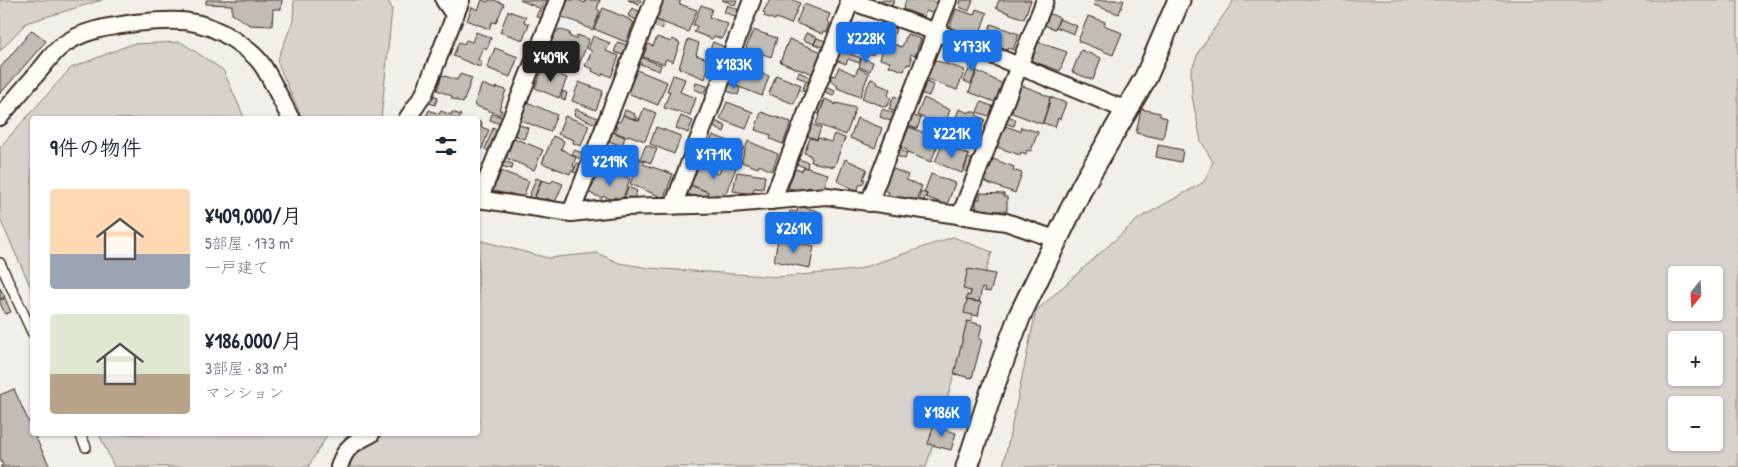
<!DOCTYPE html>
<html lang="ja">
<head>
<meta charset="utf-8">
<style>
  :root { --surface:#fff; --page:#f6f6f7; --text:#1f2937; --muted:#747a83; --accent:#1a73e8 }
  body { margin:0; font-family:"Patrick Hand","Klee One",sans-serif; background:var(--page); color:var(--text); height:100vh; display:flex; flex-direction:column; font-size:19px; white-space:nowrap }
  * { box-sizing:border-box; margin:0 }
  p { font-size:16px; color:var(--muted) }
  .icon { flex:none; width:28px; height:28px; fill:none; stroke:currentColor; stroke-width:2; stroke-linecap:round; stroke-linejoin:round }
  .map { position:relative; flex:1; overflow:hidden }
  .details { position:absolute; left:30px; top:116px; width:450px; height:320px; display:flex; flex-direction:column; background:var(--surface); border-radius:5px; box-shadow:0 1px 4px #0004 }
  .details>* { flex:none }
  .needle { width:32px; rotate:198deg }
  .controls { position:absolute; left:1668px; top:266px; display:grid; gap:10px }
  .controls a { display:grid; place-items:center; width:55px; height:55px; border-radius:5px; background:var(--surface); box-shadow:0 1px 4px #0004; font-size:25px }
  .price { position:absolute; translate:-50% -42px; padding:0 11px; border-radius:5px; background:var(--accent); color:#fff; font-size:16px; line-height:32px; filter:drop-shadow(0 1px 2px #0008) }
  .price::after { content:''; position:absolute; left:50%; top:30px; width:15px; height:11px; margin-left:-8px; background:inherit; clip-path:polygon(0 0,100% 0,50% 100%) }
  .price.active { background:#222; color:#fff }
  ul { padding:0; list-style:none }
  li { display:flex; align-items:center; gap:15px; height:125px; padding:0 20px }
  li span { display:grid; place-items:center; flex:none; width:140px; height:100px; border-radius:5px; color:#555 }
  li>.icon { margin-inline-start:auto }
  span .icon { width:60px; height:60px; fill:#fffc; stroke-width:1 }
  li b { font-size:21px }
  h2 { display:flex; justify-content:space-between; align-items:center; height:60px; padding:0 20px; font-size:21px }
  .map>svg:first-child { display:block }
</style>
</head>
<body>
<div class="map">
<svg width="1738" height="467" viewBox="0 0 1738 467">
  <rect width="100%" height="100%" fill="#f1efea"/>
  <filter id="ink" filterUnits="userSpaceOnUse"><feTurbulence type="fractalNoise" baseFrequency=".02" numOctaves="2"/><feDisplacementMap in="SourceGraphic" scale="10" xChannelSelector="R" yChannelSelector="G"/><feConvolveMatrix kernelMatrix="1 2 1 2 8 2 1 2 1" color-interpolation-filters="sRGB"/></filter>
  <g filter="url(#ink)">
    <path fill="#d7d2cc" stroke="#897e75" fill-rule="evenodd" d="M0,0h102l-76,23 -26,28z
      M294,0h94l4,9 -11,110h-79l-25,-58 16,-40z
      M1234,0h504v467h-735l33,-156 102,-92 66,-37 9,-20 -12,-21 -9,-45 -1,-25 8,-20zM1676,275h38v37h-38zM1676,340h38v38h-38zM1676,405h38v37h-38z
      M181,42l42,28 22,49h-213v171l-32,-71v-72l71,-79 61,-24z
      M953,237l39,15 -66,215h-576c4,-23 21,-19 33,-33h95v-194l70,18 49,-5 22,10 30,5 130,9 77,-7z
      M99,434h229l-20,33h-194z"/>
    <path fill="#c1bcb4" stroke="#3b2a1e" d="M206,0h76l-1,9h-8l-1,17 -22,-1 -18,-11v-9l-26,-1z
      M482,0l6,2 1,-2h5l10,4 -8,19 -4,-1 -3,7 -22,-9 5,-13 6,3z
      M520,0h25l-4,9z
      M545,0h4l-4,10 -4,-1z
      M568,0h10l7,3 1,-3h14l-3,9 3,2 -7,19 -10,-4 1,-1 -24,-9 4,-12h2z
      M628,0h13l-2,4z
      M662,0h19l-2,4 18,6 -9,22 -34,-13z
      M722,0h15l-2,5z
      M770,0h23l7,3 -9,21 -15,-6 -1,2 -11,-4 1,-3 -2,-1z
      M877,0h17l-2,6z
      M906,0h24l8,3 -4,11 -8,-3 -2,6 -21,-8z
      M961,0h12l-4,11 -10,-4z
      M999,0h32l-7,19 -28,-11z
      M1095,0h29l-5,14 -25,-9z
      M804,4l26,10 -3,7 3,2 -3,9 -3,-1 -1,3 -27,-11z
      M701,5l11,4 -3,8 19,7 -6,15 -8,-3 -2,3 -18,-7 3,-6 -4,-1z
      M727,5l12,5 -3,7 -12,-5z
      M603,8l26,11v1l5,2 -8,20 -32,-13z
      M632,8l9,4 -4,8 -9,-4z
      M956,9l18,6 2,-6 11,4 -9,25 -29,-9z
      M539,10l5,2 -3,6 -5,-1z
      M508,11l18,6 -2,5 5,2 -6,16 -23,-8z
      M1048,13l12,5 -5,11 -11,-4z
      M1088,16l17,6 -1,3 18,8 -9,22 -35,-14z
      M654,19l10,4 -2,6 -11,-4z
      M1059,19l18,7 -3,8 -18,-7z
      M859,23l23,10 -9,22 -23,-9z
      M991,24l28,10 -6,16 -5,-2 -1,2 -22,-9z
      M890,27l6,2 -4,11 -6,-2z
      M559,29l11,4 -1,3 7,3 1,-4 12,4 -10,26 -19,-7 1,-1 -2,-1 2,-7 -13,-5 4,-10 2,1z
      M32,30l14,11 -46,53v-26z
      M753,30l24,8 -6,19 -25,-9z
      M476,32l15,6 -4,11 -4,-2 -5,13 4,2 -2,5 -27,-11 6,-14 5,2 2,-4 6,2z
      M806,33l11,4 -3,7 -11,-4z
      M907,34l14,5 -6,17 -4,-2 -1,4h2l-2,7 -3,-1 -3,7 -15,-5 1,-4 -10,-3 3,-10 4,1 3,-7 12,4z
      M593,36l17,7 -4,8 13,5 -8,21 -8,-4 -1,3 -10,-5 1,-2 -8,-3 7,-15 -4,-2z
      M657,37l14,5 2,-3 7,4 -7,19 -7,-3 -2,5 -21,-7 5,-13 5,2z
      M817,38l11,4 -3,6 -11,-4z
      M688,39l11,4 -3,12 15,5 -6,19 -26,-11z
      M789,39l33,13 -9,22 -10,-4v1l-23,-9z
      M618,42l11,4 -4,10 -11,-4z
      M713,42l12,5 -3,6 -12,-4z
      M1038,42l29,10 -7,19 -28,-10z
      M548,44l13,5 -7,12 -11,-3z
      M495,48l23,9 -8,20 -23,-9z
      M839,50l22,8 -2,5 -11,-4 -2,5 -11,-4z
      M1081,50l20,8 -8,22 -21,-8z
      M743,51l12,5 -3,8 -13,-4z
      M640,57l21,8 -2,6 -21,-8z
      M862,58l11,4 -3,9 -11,-4z
      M934,60l31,10 -8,20 -30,-11z
      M973,60l6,3 -8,21 -7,-3z
      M741,66l28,10 -7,20 -28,-11z
      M543,67l24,11 -8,20 -24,-10z
      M839,67l16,8 3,-7 11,5 -9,24 -23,-9 1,-2 -8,-5 2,-6 3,1z
      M634,69l33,13 -9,23 -33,-13z
      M977,71l26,13 -8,18 -26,-10z
      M799,72l11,5 -2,4 -11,-4z
      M460,74l12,4 -9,25 -12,-5 1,-2 -15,-6 5,-15 15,5z
      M673,75l12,4 -5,13 16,6 -6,17 -26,-7 6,-17h-3z
      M776,75l25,10 -7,19 -25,-10z
      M871,79l7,2 -1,3 13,5 -2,6 3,4 -3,6 -3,2 -23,-9z
      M806,81l6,2 -4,10 -6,-2z
      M924,81l9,4 -4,11 -9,-3z
      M579,82l24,9 -7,19 -24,-9z
      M696,83l11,3 -3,7 -10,-4z
      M482,84l13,5 1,-2 10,3 -7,20h3l-2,5 -26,-10z
      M730,84l10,4 -2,7 -11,-4z
      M1021,85l21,8v1l8,3 -1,4h1l-8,23 -30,-11 1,-4h-1z
      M825,87l10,4 -2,5 -10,-4z
      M563,91l4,2 -2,7 -4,-2z
      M432,95l6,2 -3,8 -6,-2z
      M894,96l7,3 -5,13 -7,-3z
      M1050,97l16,6 -6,16 -2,-1 -3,9 -12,-4 7,-22h-1z
      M924,98l26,12 -6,16 -27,-11z
      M825,99l9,4v1l1,1 1,-2 20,5 -10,27 -30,-11z
      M820,100l4,2 -5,12 -4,-2z
      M527,102l30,13 -7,17 -30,-12z
      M727,102l26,10 -7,17 -26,-10z
      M981,102l14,5 -4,10 -14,-5z
      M644,108l12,5 -11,28 -17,-6 -1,2 -12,-5 3,-6h-3l2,-5 3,1 3,-7 16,6z
      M576,109l22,9 -2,6 -22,-9z
      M882,109l14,5 -3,8 -13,-5z
      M959,109l10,4 1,-2 7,2 -1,2 9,4 -7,19 -27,-8z
      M1141,109l19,4v3l7,2 -4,21 -27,-6z
      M429,110l10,4 2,-3 10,4 1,-3 9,3 -2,4h-34z
      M625,110l10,4 -1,2 6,3 -1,2 -16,-6z
      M761,112l30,10 -8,22 -13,-5 1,-4 -16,-5z
      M492,114l10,3 -2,7 -10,-4z
      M911,115l10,3 -4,11 -10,-4z
      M565,116l24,9 -8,21 -8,-3 1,-3 -16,-6z
      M681,116l12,5 -5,12 -12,-5z
      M1006,116l10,3 -2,7 -10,-3z
      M857,118l25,10 -7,20 -25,-10z
      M478,121l4,2 -1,4 8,3 -7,19 -4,-2z
      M715,121l11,5 -2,6 -11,-5z
      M518,124l10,4 -4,11 -10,-4z
      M812,124l9,4 -4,11 -10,-3z
      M1002,125l18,6 1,-4 17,5 -7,19 -4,-1 -1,4 -5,-2 -1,3 -23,-8z
      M656,127l25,9 -7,18 -24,-10z
      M909,127l21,8 1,-3 10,4 -10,26 -24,-9v-3l-6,-2z
      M493,128l5,2 -9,21 -4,-2z
      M948,129l11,5 -6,16 -11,-5z
      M610,131l15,6 -3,9 -16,-6z
      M834,134l11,4 -11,29 -23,-5 1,-4 -2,-1v-2l-6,-2 6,-15 7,2 1,-2 13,4z
      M713,135l31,12 -8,19 -31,-12z
      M553,136l11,5 -3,8 15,8 -3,9 2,1 -2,5 -2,-1 -1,3 -28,-11z
      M514,138l29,12 -9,20 -28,-12z
      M968,138l13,5 -3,7 -13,-5z
      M748,141l30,13 -6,17 -13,-6 -1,3 -17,-6z
      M611,145l20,8 -1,3 -20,-8z
      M646,145l11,4 -6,14 -11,-4z
      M942,145l27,10 -7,18 -27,-11z
      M1158,145l25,5 -2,12 -25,-5z
      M609,148l22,8 -6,16 -19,-6 1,-2 -4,-1 2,-4h-2l2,-5 1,1z
      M897,149l10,4 -2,6 -11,-4z
      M574,150l9,3 -3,6 -8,-4z
      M968,158l6,2 -5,13 -5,-2z
      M640,159l5,2 -2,3 30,10 -9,24 -34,-14z
      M797,159l11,3 -1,6 -11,-4z
      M845,159l22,10 -4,10h2l-3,6 -2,-1 -3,7 -20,-10z
      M993,159l21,8 -1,3 9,3 -7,20 -30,-11 3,-6 -4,-2 3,-6 3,1z
      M503,161l10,3 -1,5 -11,-3z
      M577,163l5,1 -4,10 -5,-2z
      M723,163l13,5 -10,25 -2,-1 -2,5 -6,-3 -2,4 -7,-3 1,-3 -17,-7 7,-20 17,6 -1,2 5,1z
      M597,164l21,7 -3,6 -20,-7z
      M804,167l24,7 -4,15 -5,-2 -1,3 -10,-3 -1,3 -5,-1v2l-14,-3 7,-19 7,2z
      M891,168l17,7 -2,5 16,6 -6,14 -9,-3 -1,2 -4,-2 -1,3 -13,-5 1,-3 -7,-3z
      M501,171l28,10 -6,17 -14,-5 -2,2 -16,-5 3,-9 3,1z
      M737,172l28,4 -2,13 -9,-1 -1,6 -20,-3z
      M598,173l16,7 2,-7 14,6 -8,21 -8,-3 -1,3 -10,-4 -1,2 -13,-5z
      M931,174l24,9 -8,22 -21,-8 1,-3 -3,-1z
      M536,178l5,2 -8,21 -5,-2z
      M542,180l9,3 2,-3 10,4 -8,18 -9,-4 -1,3 -10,-4z
      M690,185l18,7 -3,5 -7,1 -12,-5z
      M628,187l9,4 -3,8 -5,-2 -1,4 -4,-2z
      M921,191l6,3 -4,8 -5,-1z
      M980,193l24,1v3h3v14h-31v-12h4z
      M798,206l20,5 -3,17 -27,-5 2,-12 7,1z
      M782,224l5,1 -2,13 -5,-1z
      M816,225l6,1 -3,16 -6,-1z
      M778,239l36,7 -4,22 -36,-7z
      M968,269l27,5 -4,16 -1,2 -6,-1 1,-2 -3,-1 -3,14 -13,-2 1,-5 3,1 1,-5 -8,-2z
      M0,288l5,9 -5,2z
      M5,298l6,14 -6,2 -5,-11v-3z
      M967,300l14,2 -3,14 -14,-3z
      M967,321l15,4 -3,14 3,1 -10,38 -18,-4z
      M14,389l18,40v5h2l16,33h-50l3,-2 -3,-6v-64z
      M934,424l6,2 -1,2 17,5 -5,17 -23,-6z"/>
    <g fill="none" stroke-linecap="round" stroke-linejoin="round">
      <g stroke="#3b2a1e" stroke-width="12">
        <path id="service" d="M0,263l32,69
          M80,434l6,13"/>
      </g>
      <g stroke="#3b2a1e" stroke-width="20">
        <path id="minor" d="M444,0l11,16
          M848,0l88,32 190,78
          M0,117c13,-16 26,-31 40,-47 7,-8 14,-19 23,-25 22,-16 46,-18 72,-22 39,-4 65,-6 99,17 9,6 19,13 26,22 11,14 22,41 31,57
          M407,119l17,-25 37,-94
          M478,199l93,14 53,-6 107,-3 96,-8 179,26 49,17
          M479,200l79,-200
          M772,201l79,-201
          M869,203l79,-203
          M673,206l79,-206
          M571,213l83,-213
          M960,216l85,-216
          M339,467c6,-20 14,-24 32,-33"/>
      </g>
      <g stroke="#3b2a1e" stroke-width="25">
        <path id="tertiary" d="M967,467l25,-77 28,-75 63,-130 63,-108 33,-77"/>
      </g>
      <use href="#service" stroke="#fdfcf7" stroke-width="9"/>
      <use href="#minor" stroke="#fdfcf7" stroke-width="16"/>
      <use href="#tertiary" stroke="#fdfcf7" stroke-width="21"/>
    </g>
  </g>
</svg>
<div class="controls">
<a><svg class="needle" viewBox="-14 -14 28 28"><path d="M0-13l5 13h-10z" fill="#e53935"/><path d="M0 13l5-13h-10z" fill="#747a83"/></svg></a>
<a>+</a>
<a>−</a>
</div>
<b class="price" style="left:866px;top:64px">¥228K</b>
<b class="price" style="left:972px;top:72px">¥173K</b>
<b class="price active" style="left:551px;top:83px">¥409K</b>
<b class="price" style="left:734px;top:90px">¥183K</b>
<b class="price" style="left:952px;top:159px">¥221K</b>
<b class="price" style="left:714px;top:180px">¥171K</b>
<b class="price" style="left:610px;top:187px">¥219K</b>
<b class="price" style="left:794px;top:254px">¥261K</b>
<b class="price" style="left:942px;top:438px">¥186K</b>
<section class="details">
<h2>9件の物件<svg class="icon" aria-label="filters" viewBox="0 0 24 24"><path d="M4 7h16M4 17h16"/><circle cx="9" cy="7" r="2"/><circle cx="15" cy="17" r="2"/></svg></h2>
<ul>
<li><span style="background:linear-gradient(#ffd9b3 65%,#9aa5b1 0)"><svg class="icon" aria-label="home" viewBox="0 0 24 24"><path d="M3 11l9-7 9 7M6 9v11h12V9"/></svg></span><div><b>¥409,000/月</b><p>5部屋 · 173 m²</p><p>一戸建て</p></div></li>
<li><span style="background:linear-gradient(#dfe7d0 60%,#b9a48a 0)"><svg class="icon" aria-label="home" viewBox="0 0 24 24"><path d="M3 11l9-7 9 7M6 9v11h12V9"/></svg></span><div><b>¥186,000/月</b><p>3部屋 · 83 m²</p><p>マンション</p></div></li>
</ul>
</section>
</div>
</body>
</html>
